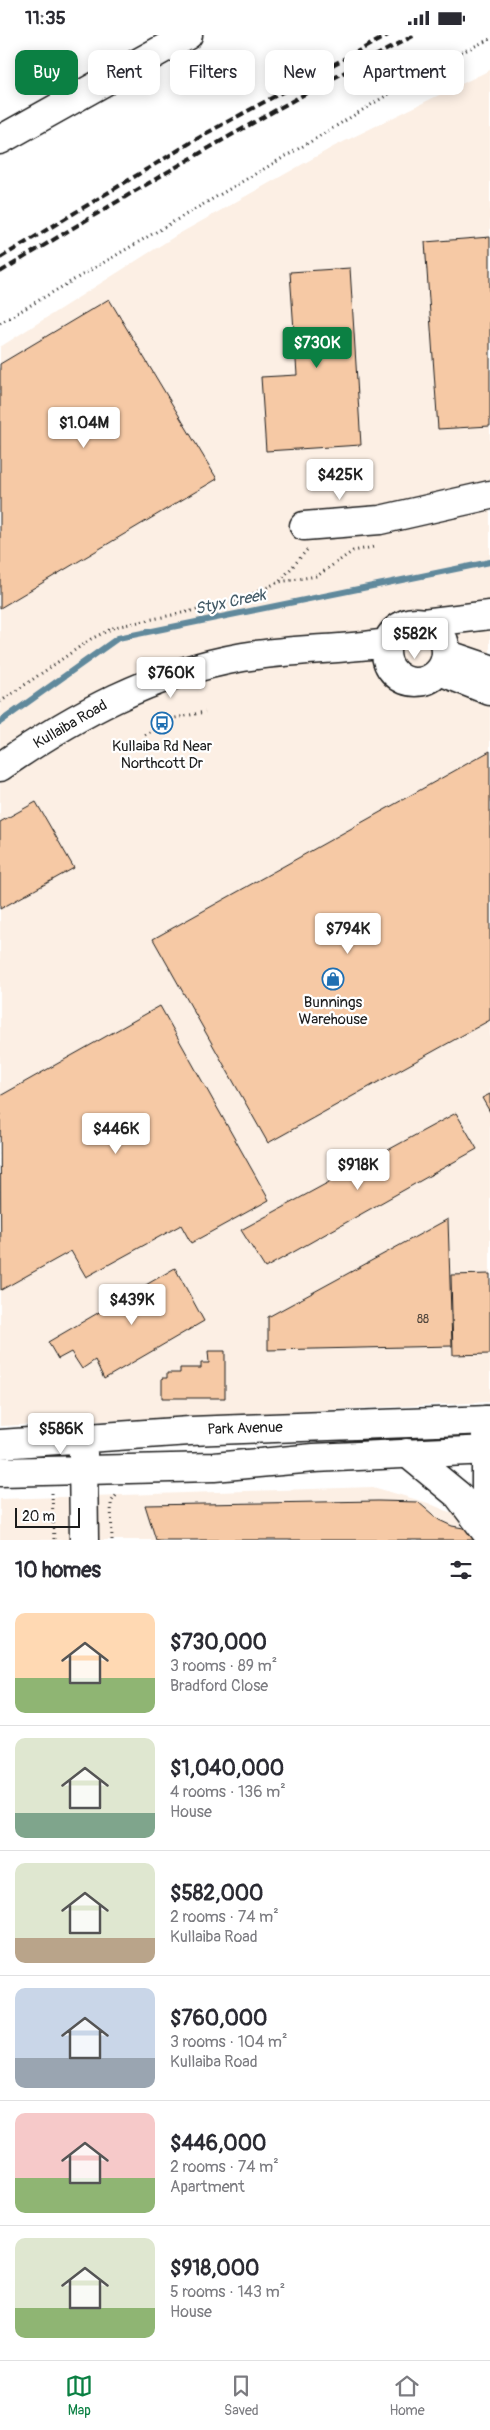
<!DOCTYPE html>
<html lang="en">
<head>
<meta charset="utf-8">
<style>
  :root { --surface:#fff; --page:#f2f2f3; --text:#2b2b33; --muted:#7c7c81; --line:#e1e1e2; --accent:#0b8043 }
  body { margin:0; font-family:Pangolin,sans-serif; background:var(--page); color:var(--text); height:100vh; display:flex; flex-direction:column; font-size:19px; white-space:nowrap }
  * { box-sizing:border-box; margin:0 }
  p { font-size:16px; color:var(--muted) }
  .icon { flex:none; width:28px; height:28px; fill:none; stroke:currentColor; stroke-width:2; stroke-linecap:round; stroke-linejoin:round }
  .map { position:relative; height:1505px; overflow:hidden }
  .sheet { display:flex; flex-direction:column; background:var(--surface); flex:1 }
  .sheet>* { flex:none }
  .hud { position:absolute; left:15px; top:15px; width:460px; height:45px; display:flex; gap:10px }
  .scale { position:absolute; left:15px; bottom:12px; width:65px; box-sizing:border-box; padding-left:5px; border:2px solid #1c1c1c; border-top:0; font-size:14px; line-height:18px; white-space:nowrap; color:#1c1c1c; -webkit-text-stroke:4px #fff; paint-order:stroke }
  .price { position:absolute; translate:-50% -42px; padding:0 11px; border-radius:5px; background:#fff; color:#222; font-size:16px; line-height:32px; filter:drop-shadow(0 1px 2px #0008) }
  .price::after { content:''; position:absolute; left:50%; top:30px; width:15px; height:11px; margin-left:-8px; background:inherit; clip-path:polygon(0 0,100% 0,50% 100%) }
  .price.active { background:var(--accent); color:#fff }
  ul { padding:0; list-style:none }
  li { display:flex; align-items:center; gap:15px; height:125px; padding:0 15px }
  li+li { border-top:1px solid var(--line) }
  li span { display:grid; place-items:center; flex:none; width:140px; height:100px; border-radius:10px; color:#555 }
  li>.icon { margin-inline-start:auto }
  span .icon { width:60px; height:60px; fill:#fffc; stroke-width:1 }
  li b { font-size:21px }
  h2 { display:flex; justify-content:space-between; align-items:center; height:60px; padding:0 15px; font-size:21px }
  .chip { padding:0 18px; border-radius:10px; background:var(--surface); box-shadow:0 2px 12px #0003; font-size:18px; line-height:45px }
  .chip.active { background:var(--accent); color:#fff }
  .status { display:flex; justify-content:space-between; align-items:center; height:35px; padding:0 25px; background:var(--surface); direction:ltr }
  .status svg { height:14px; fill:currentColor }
  .tab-bar { display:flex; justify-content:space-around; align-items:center; height:70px; border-top:1px solid var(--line); background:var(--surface); font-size:14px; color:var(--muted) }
  .tab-bar a { display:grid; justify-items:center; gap:2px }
  .tab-bar .active { color:var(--accent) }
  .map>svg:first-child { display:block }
</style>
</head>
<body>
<div class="status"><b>11:35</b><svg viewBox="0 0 49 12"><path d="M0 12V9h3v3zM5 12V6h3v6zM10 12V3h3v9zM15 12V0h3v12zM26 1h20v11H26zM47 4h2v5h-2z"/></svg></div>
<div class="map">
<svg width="490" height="1505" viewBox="0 0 490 1505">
  <rect width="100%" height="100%" fill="#fff"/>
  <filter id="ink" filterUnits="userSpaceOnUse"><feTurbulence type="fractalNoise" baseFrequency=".02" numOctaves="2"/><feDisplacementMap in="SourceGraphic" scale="10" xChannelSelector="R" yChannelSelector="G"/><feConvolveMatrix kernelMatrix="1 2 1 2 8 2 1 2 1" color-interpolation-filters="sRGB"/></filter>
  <g filter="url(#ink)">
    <path fill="#fcefe4" d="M490,35v1332l-490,24v-1079l177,-112 156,-88z
      M373,1452l55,16 26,11 36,-1v27h-490v-41z"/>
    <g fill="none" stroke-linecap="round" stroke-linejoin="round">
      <path stroke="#61899c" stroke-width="6" d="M0,687l118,-84 372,-76"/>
    </g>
    <path fill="#f6c9a5" stroke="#1c1c1c" d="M490,202v189l-52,3 -13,-187z
      M350,233l11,177 -95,6 -5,-74 36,-2 -7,-103z
      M109,264l108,180 -217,129v-244z
      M490,716v269l-222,123 -115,-204z
      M36,767l38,66 -74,41v-87z
      M160,971l109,194 -78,43 -10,-18 -95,52 -15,-26 -70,39 -1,-194z
      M490,1059v18l-8,-14z
      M456,1078l21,36 -212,119 -24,-38z
      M448,1184l4,127 -184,4v-33z
      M175,1233l29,53 -100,58 -9,-19 -13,9 -11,-17 -13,7 -10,-17z
      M490,1239v80l-37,1 -2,-80z
      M208,1316h17v47h-63v-20h5v-5h13v-5h21v-5h8z
      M378,1466l40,1 21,18 13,6 34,6 4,8h-334l-11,-35z"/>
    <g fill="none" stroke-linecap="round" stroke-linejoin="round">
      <g stroke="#1c1c1c" stroke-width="31">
        <path id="minor" d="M0,105l188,-105
          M304,491l76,-6 110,-25
          M386 617a30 30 0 1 1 60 0a30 30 0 1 1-60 0Z
          M423,588l67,-8
          M446,619l44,15
          M440,636l50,20
          M0,732c75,-52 152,-94 243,-110 48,-8 96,-7 144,-14
          M486,1385v112
          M407,1418l51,42 28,37"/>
      </g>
      <g stroke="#1c1c1c" stroke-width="31">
        <path id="major" d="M0,1409l190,-13 300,-11
          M83,1418l1,87
          M0,1437l214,-5 100,-9 176,-8"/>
      </g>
      <path stroke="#1c1c1c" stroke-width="3" stroke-dasharray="1 4" stroke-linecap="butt" d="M0,288l310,-181 133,-81 47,-22
        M280,546l27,-31
        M0,667l91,-63 24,-12 119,-25 45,-20 38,-6 36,-25 21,-4
        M145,700l30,-17 30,-6
        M52,1458l2,47
        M112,1505l-1,-38 7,-9"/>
      <use href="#minor" stroke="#fff" stroke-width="28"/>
      <use href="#major" stroke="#fff" stroke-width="28"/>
      <path stroke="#1c1c1c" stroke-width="4" stroke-dasharray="8 4" stroke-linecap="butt" d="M0,223l205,-124 183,-99
        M0,237c137,-83 272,-163 415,-237"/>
    </g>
  </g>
  <defs>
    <g id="bus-ring" transform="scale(1.125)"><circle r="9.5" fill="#fff" stroke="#1f6fb2" stroke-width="1.5"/><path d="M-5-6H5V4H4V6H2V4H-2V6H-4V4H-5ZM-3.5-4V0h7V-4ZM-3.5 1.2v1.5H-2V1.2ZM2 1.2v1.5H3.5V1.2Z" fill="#1f6fb2"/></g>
    <g id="shop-ring" transform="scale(1.125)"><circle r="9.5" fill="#fff" stroke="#1f6fb2" stroke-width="1.5"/><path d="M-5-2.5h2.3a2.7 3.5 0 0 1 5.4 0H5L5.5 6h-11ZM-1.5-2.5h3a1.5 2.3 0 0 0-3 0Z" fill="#1f6fb2"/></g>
  </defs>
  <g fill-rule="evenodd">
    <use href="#bus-ring" x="162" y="688"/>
    <use href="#shop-ring" x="333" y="944"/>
  </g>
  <g text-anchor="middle" stroke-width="4.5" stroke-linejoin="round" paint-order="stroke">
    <g font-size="12" fill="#52473e">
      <text x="423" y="1288">88</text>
    </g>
    <g font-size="15" fill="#1c1c1c" stroke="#fff">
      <text transform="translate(70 689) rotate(-30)" y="5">Kullaiba Road</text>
      <text transform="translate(245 1393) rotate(-2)" y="5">Park Avenue</text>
    </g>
    <g font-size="15" fill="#1c1c1c" stroke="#fff">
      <text x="162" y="716">Kullaiba Rd Near<tspan x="162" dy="17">Northcott Dr</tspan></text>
      <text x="333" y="972">Bunnings<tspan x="333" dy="17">Warehouse</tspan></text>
    </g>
    <g font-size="16" font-style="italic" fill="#445b67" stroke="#fff">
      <text transform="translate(230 566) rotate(-12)" y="6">Styx Creek</text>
    </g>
  </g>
</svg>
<div class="scale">20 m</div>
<b class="price active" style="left:317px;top:334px">$730K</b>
<b class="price" style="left:84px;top:414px">$1.04M</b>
<b class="price" style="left:340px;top:466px">$425K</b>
<b class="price" style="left:415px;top:625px">$582K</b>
<b class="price" style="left:171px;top:664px">$760K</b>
<b class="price" style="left:348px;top:920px">$794K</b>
<b class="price" style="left:116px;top:1120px">$446K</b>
<b class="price" style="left:358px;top:1156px">$918K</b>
<b class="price" style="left:132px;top:1291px">$439K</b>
<b class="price" style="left:61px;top:1420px">$586K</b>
<div class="hud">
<a class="chip active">Buy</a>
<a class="chip">Rent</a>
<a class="chip">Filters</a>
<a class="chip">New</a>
<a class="chip">Apartment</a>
</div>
</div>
<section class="sheet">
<h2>10 homes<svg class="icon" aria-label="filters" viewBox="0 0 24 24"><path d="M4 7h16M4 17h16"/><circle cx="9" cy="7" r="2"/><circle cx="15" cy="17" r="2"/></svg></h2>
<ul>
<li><span style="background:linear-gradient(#ffd9b3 65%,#8fb573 0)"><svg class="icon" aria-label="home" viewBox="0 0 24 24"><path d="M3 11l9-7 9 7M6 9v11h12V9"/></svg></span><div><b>$730,000</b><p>3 rooms · 89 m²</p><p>Bradford Close</p></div></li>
<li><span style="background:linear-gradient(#dfe7d0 75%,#7fa58c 0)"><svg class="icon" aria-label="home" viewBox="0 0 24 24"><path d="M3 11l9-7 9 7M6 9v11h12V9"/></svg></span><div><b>$1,040,000</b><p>4 rooms · 136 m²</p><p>House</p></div></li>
<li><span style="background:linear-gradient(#dfe7d0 75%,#b9a48a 0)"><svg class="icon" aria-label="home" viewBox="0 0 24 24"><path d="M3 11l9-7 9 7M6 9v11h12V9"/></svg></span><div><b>$582,000</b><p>2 rooms · 74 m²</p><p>Kullaiba Road</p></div></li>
<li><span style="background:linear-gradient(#c9d6e8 70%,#9aa5b1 0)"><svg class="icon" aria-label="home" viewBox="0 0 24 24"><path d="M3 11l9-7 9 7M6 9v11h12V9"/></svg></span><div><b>$760,000</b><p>3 rooms · 104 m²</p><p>Kullaiba Road</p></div></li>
<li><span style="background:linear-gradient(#f6c9c9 65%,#8fb573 0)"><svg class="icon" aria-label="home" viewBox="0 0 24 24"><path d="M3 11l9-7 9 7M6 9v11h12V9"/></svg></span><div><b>$446,000</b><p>2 rooms · 74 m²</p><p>Apartment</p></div></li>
<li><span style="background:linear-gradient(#dfe7d0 70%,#8fb573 0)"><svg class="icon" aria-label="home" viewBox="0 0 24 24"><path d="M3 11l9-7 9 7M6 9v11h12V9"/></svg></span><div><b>$918,000</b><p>5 rooms · 143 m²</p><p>House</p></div></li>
</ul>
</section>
<nav class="tab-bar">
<a class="active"><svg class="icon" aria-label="map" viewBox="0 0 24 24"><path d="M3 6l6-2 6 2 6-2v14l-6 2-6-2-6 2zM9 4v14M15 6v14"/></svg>Map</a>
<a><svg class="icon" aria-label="saved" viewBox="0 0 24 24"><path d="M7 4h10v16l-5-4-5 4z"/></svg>Saved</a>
<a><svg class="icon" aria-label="home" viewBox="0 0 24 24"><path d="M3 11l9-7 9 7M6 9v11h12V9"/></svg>Home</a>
</nav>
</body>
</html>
